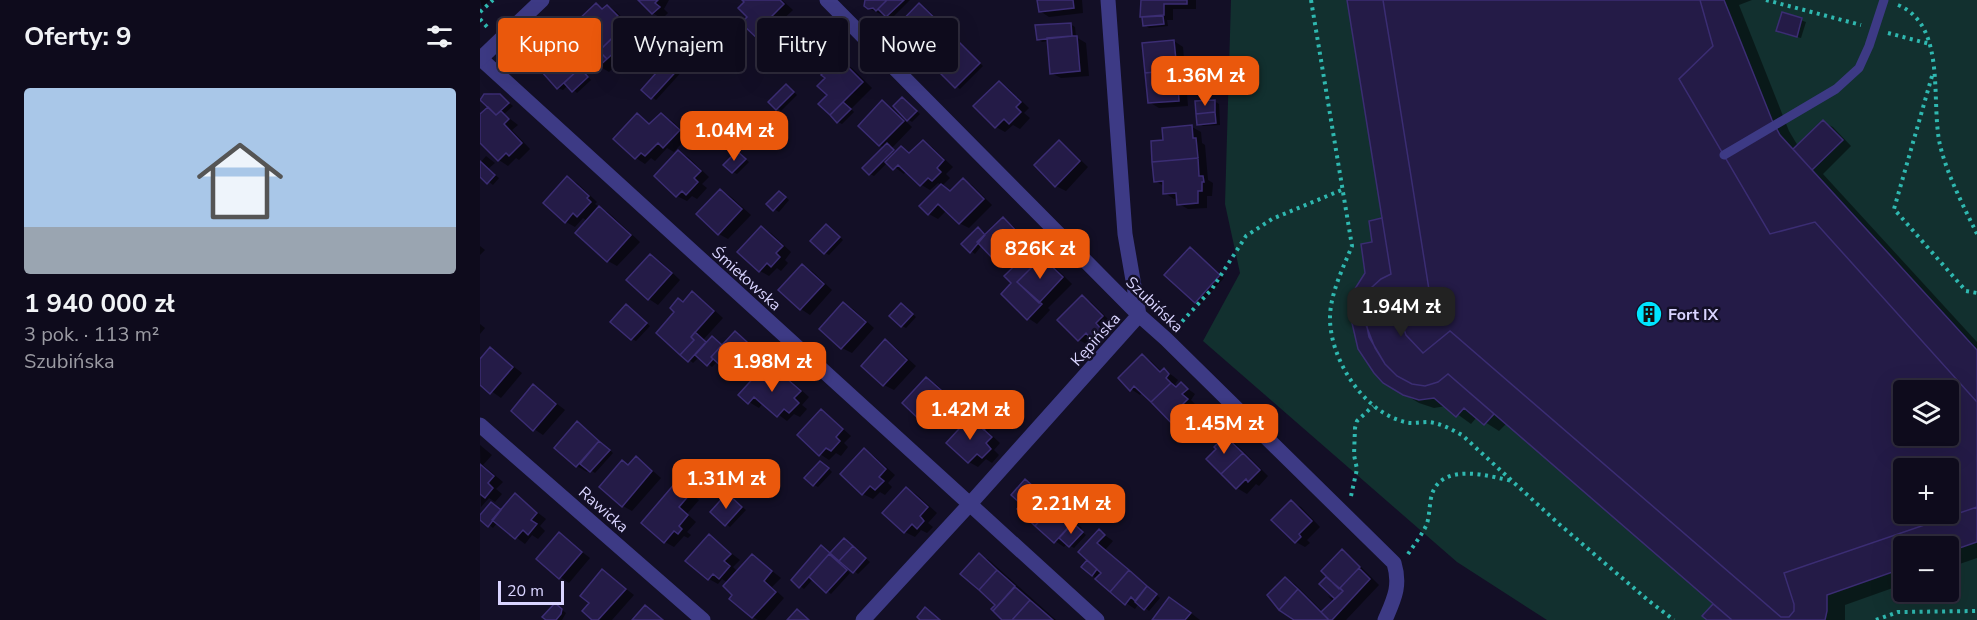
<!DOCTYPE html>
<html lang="pl">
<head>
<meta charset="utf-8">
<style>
  :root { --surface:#0e0b1c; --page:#171425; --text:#f1f3f6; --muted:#9b9ba3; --line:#2e2b3b; --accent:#ea580c }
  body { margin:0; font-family:"Nunito Sans",sans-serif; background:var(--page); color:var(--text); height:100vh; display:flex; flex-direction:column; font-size:22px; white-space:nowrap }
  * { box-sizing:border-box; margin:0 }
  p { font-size:20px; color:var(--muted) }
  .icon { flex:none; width:33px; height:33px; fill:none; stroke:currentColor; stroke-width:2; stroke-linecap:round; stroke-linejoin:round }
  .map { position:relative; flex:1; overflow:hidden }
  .sheet { display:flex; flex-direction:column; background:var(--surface); width:480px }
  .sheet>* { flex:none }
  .top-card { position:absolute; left:18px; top:18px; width:570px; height:54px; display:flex; gap:12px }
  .tools { position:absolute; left:1413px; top:380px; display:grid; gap:12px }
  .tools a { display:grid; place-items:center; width:66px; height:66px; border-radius:6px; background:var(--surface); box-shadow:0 6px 24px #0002,0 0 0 2px var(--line); font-size:30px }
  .scale { position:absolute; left:18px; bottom:15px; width:66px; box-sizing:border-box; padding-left:6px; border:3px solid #d9d4ff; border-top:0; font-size:16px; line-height:21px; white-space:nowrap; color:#d9d4ff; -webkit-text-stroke:4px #130f26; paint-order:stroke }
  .price { position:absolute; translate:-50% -51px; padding:0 14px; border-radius:12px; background:var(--accent); color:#fff; font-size:20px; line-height:39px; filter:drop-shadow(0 2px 3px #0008) }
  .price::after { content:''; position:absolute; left:50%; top:36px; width:18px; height:14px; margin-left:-9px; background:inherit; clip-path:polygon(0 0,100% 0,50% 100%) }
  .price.on { background:#222; color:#fff }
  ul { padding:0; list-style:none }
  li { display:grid; align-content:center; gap:12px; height:318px; padding:0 24px }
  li+li { border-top:2px solid var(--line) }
  li span { display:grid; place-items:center; height:186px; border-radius:6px; color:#555 }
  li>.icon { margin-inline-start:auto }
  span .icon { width:108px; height:108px; fill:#fffc; stroke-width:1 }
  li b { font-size:26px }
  h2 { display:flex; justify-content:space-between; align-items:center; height:72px; padding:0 24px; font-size:26px }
  .tag { padding:0 21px; border-radius:6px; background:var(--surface); box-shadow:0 6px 24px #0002,0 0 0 2px var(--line); font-size:21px; line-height:54px }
  .tag.on { background:var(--accent); color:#fff }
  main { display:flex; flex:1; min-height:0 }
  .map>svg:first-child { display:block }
</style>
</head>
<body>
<main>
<section class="sheet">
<h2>Oferty: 9<svg class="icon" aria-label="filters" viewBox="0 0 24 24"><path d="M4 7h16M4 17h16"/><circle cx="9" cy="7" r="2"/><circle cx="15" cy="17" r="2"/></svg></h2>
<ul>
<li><span style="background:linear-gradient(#a9c7e8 75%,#9aa5b1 0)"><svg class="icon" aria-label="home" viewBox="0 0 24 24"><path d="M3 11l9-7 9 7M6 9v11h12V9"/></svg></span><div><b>1 940 000 zł</b><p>3 pok. · 113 m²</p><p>Szubińska</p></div></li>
</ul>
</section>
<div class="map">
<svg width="1497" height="620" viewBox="0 0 1497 620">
  <rect width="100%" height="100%" fill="#130f26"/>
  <path fill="#12302f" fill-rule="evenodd" d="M751,0h746v620h-430l-90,-58 -254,-221 37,-68 -15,-69zM1424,390h44v45h-44zM1424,468h44v45h-44zM1424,546h44v45h-44z"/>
  <path fill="#0007" fill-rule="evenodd" d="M0,0h10l-8,8z
    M160,0h29l-5,9 4,4 -6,6 -9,-6z
    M264,0h38l11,10 -18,17 8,8 -11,12 -10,-6 -19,-18 6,-6z
    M386,0h44l-19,19 -23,-11z
    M559,0h43l1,13 -34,4 -9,-6z
    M662,0h54v9h-23v11h-6l1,6 -19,2 -4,-3 -1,-8 -2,-1z
    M868,0h404l-13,5 50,126 9,15 25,-24 10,5 18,19 -28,28 154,168v216l-29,10v-22h-44v38l-59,21v15h-136l4,-15 7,3 -213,-185 -8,8 -22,-14 -6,7 -25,-18 -12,2 -15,-5 -35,-21 -29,-47 19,-92 8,-23 2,1zM885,322l4,7 2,15h-3zM1424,390h44v45h-44zM1424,468h44v45h-44z
    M117,5l7,4 3,-3 10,6 9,10 -4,5 8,9 -11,10 5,4 -12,11 4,4 -7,7 -10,-6 -24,-26 9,-8z
    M440,5l9,6 21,20 -24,23 -9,-5z
    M1303,14l23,8 -5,16 -19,-5z
    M323,23l9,6 20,20 -23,24 -9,-6z
    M590,24l5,3 1,10 10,6 3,33 -28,2 -10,-5 -2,-32 -7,1 -4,-3z
    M694,41l9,6 5,59 -29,2 -10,-6z
    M76,44l8,6 3,-3 5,2 8,9 -5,5 16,17 -14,13 -9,-8 -5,5 -5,-2z
    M479,44l24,22 -23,23 -4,-3z
    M193,57l12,11 -29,32 -4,-3z
    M362,63l10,5 20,20 -21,21 3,3 -12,12 -4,-2 -9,-27 -2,-17 6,-13 4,3z
    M519,83l9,5 21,20 -5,5 6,5 -10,11 -7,-4 -8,7 -9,-5z
    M311,89l6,6 -16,16 -4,-3z
    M24,99l9,7 -9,8 14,11 -6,5 18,19 -11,11 -3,-2 -8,8 -9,-6 -19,-19v-25z
    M423,99l17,15 -8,8 -6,-4z
    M734,101l5,3 1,21 -17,1 -4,-2z
    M403,102l9,6 20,19 -20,21 5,4 5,-5 9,6 12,-12 9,6 21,20 -7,7 4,4 -8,8 9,5 12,-11 9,5 20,20 -23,23 -10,-5 -12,-13 -9,9 -9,-5 13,-29 -4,-2 -8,7 -10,-6 -14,-13 -2,3 -16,-12 -14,14 -4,-2 14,-26 -4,-3z
    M157,115l14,10 10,-10 10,5 17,16 -14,16 -7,-4 -12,13 -4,-3 -6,6 -9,-6z
    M221,117l9,8 -13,14 -4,-2z
    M712,127l9,5 1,11 3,2 3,35 5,3 -1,13h-5v12l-19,1 -9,-5 -1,-6 -4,1 -9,-6 -1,-7 -9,-5z
    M579,142l9,6 20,19 -22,24 -10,-5 -20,-21z
    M199,152l9,5 21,20 -7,7 5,4 -10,11 -5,-3 -5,5 -10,-5 -21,-20z
    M257,152l12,10 -12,12 -4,-2z
    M6,156l9,7 -7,6 11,9 -6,7 -13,-10v-12z
    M88,178l9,5 20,19 -2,2 4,3 10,6 31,29 -23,24 -9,-5 -21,-40 -4,-3 -8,9 -9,-5z
    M240,190l10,6 21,19 -23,24 -9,-5z
    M303,195l6,5 -10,12 -5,-3z
    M523,219l9,6 20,20 -7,6 3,3 2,-1 22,11 20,20 -24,24 2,2 -13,14 -9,-6 -15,-35 4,-17 -4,-3 -4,5 -10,-6 -17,-17 -7,9 -4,-3 8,-22 8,6z
    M281,228l10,5 20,19 -6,8 3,3 -7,8 -4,-3 -8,8 -9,-5z
    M350,228l13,12 -14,15 -4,-2z
    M0,246l5,4 -5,5z
    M715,252l29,26 -24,26 -4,-3z
    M170,255l10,6 20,19 -22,25 -9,-6 -21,-19z
    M322,266l10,5 20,19 -22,25 -9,-6z
    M213,293l9,6 21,19 -20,22 4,3 10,-2 6,6 12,-14 10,6 20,18 -7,9 4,4 -5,6 12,7 9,-11 10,6 21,19 -7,8 5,4 -7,8 -6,-3 -7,7 -24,-18 -4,5 -10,-6 6,-24 -6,-3 -5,6 -10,-5 -16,-15 -6,6 -13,-10 -6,6 -35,-31z
    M602,297l9,5 20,20 -7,7 6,6 -8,8 -7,-4 -7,6 -9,-5z
    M364,304l9,5 21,19 -22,25 -10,-5 -21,-19z
    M421,304l15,13 -10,11 -4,-2z
    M147,306l23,20 -14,15 -4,-2z
    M0,324l5,4 -5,6z
    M405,341l10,6 21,19 -22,24 -10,-5 -21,-19z
    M11,349l31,24 -21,25 -21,-15v-21z
    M662,356l9,5 11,11 2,-2 9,6 5,4 -3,4 3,3 3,-3 14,10 -4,6 6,6 -5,4 10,12 -2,1 3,3 -12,12 -48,-46 -3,3 -9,-6z
    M446,379l10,5 21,20 -5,4 5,5 -8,8 -5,-3 -9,10 -10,-6z
    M54,386l31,24 -22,25 -9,-6z
    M494,408l21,17 -7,7 12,11 -6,7 5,5 -7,8 -6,-4 -8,8 -9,-5 3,-45z
    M341,411l9,6 21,19 -7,7 4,4 -7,9 -5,-3 -7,7 -9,-6z
    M97,423l10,6 26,24 -18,20 -6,-4 -2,3 -10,-6 -21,-18z
    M745,438l10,5 33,33 -9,10 -3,-2 -9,10 -10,-6 -29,-29z
    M0,445l12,10 -9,10 20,17 -7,7 6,5 -7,8 -6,-4 -8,9z
    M384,450l10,6 21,19 -7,8 4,4 -7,8 -5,-3 -7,7 -10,-5 -21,-20z
    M156,458l9,6 16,14 -29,33 -9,-5 6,-40z
    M345,465l7,7 -14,15 -4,-2z
    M545,481l10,6 47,41 -2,2 6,5 -12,13 -7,-4 -3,3 -9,-6 -32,-37z
    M197,484l22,16 -12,14 9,8 -9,10 4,3 -3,3 -4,-2 -10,11 -9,-5z
    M427,489l9,5 21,19 -9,10 5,4 -6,6 -6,-3 -6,7 -10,-5z
    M35,495l31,24 -6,7 5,5 -7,8 -6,-4 -7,9 -28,-21 -4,5 -13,-10 22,-6z
    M252,498l14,12 -16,17 -4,-3z
    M811,502l10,5 19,20 -13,13 3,3 -5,4 -9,-5z
    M619,531l14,10 -8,9 55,48 -11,13 -10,-8 -4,6 -9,-6 -34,-28 1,-9 -13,-14z
    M79,534l31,24 -21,25 -9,-6z
    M229,536l31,24 -7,7 5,5 14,-17 29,23 -9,9 12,11 -19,22h-7l-5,-3 -22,-19 3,-4 -6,-11 -6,-4 -4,5 -9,-5z
    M368,543l22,19 -12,12 -23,-19 -2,2 17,16 -19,21 -18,-15 -9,10 -4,-3 22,-39 9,7z
    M862,551l9,6 28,28 -33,35h-50l-10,-41 9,5 28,28 10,-11 -5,-5 7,3 -14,-15 7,-7z
    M499,555l10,5 67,60h-52l-11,-11 4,-4z
    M123,571l31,24 -22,25h-17l-4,-17z
    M689,599l10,5 21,16h-46z
    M79,607l7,6 -4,7h-14z"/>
  <path fill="#241b47" stroke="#3b2d73" stroke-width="1.5" fill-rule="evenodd" d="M158,0h20l-3,3 5,4 -8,7z
    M262,0h38l4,4 -17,17 7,8 -13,13 -20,-19 6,-6 -9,-9 6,-6z
    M385,0h22l-11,11 -3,-3 -5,1 -4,-3z
    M407,0h17l-18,17 -8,-8z
    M557,0h36l1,8 -35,4z
    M661,0h46v4h-23v11l-24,2z
    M867,0h36l47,296 -31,12 2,13 5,14 17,18 27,-22 331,286h8l5,-6v-7l-10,-31 193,-66v35l-29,10v-6h-44v22l-77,27v16l-2,9h-93l-284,-246 -10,8 -13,4 -13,-2 -15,-8 -12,-12 -10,-16 -9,-23 -1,-25 6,-12 10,-9 10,-5z
    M903,0h317l13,46 -34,33 91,155 45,-12 162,180v105l-193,66 10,31v7l-5,6h-8l-331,-286 -27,22 -17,-18 -5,-14 -2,-13 31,-12zM1424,390h44v45h-44zM1424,468h44v45h-44z
    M1220,0h24l48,120 8,15 197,215v52l-162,-180 -45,12 -91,-155 34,-33z
    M116,3l6,6 5,-4 11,11 -5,5 9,8 -23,22 8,8 -9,8 -25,-27 8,-8 -7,-8z
    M439,3l22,21 -25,26 -22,-21z
    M1302,12l20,6 -5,19 -21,-6z
    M683,16l1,8 -21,2 -1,-9z
    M322,21l22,21 -25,26 -22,-21z
    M591,23l1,13 -35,4 -2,-15z
    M592,36h5l3,35 -30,3 -3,-36z
    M132,38l8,9 -13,12 -8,-8z
    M694,40l3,30 -32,3 -3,-30z
    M76,42l6,7 5,-4 10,10 -5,5 8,8 -23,21 -23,-26z
    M479,42l21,21 -25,25 -21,-21z
    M192,55l10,10 -31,34 -10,-9z
    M362,61l21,21 -33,33 -12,-11 9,-9 -10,-9 8,-8 -4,-3 11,-12 4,4z
    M100,68l8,9 -16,15 -8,-9z
    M697,70l2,31 -31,2 -3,-30z
    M519,81l22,21 -5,5 5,5 -12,12 -5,-5 -9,9 -22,-22z
    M306,84l8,8 -18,18 -8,-8z
    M4,94h16l9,9 -13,12 -16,-15z
    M422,97l15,14 -10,10 -14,-15z
    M402,100l22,21 -25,25 -21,-20z
    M735,100v12l-19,2 -1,-13z
    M363,102l8,7 -14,14 -7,-8z
    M8,107l8,8 5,-4 8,8 -5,5 18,19 -13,13 -3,-3 -8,8 -18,-18v-29z
    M216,112l10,10 -14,16 -10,-10z
    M735,112l1,11 -19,2 -1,-11z
    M157,113l12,11 12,-11 19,17 -17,18 -5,-5 -13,13 -4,-3 -6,6 -22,-20z
    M1343,120l20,20 -31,30 -19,-21z
    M712,125l1,13h3l2,20 -46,4 -1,-21 12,-1 -1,-12z
    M443,140l21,20 -7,8 4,4 -9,9 -4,-3 -8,8 -22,-21 -5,5 -8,-8 16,-16 8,7z
    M579,140l21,21 -25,26 -21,-22z
    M407,143l7,7 -25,25 -7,-7z
    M198,150l23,21 -7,7 4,4 -12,13 -4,-4 -6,6 -22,-21z
    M257,151l9,8 -14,14 -9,-8z
    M718,158l1,18h4l1,6h-2v9h-4v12l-21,2 -1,-12 -13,1v-13l-9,1 -2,-20z
    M0,161l15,14 -8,9 -7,-7z
    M87,176l22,20 -2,2 4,4 -14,15 -4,-4 -8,10 -22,-20z
    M483,178l21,21 -25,25 -21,-20 -10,11 -9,-9 22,-22 9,7z
    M240,189l22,20 -24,26 -22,-21z
    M299,191l7,6 -13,14 -7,-7z
    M119,206l32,29 -24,27 -32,-29z
    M523,217l21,22 -7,6 4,5 -13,12 -4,-4 -6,6 -21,-22z
    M902,218l9,56 -10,5 -10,9 -6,12 -1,11 5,26 16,27 12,12 15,8 13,2 13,-4 10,-8 46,40 -10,11 -20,-17 -8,9 -22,-19 -15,2 -16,-5 -20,-12 -9,-10 -16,-24 -9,-39 2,-15 14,-22 -4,-29 11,-2 -3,-21z
    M346,224l14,13 -16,17 -14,-13z
    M281,226l22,20 -7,7 4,4 -9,10 -4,-4 -8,9 -22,-20z
    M498,227l7,8 -15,18 -9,-9z
    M710,247l30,28 -25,28 -31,-28z
    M550,251l9,9 -22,22 25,22 -15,16 -26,-26 10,-11 -7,-7z
    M170,254l22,19 -24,27 -22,-20z
    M562,257l21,20 -24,26 -22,-21z
    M322,264l22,20 -24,26 -22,-20z
    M212,291l22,20 -23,26 3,3 -14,15 -24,-22 18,-21 -4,-4 8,-10 5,4z
    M602,295l21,21 -7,7 5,6 -10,10 -5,-6 -8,8 -21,-21z
    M363,302l23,20 -25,27 -22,-20z
    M421,303l12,11 -12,13 -12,-11z
    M146,304l21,19 -16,17 -21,-18z
    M255,331l22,20 -8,8 5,4 -10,11 -4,-4 -7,7 -22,-20z
    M215,332l11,10 -18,20 -8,-7 14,-15 -3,-3z
    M232,336l10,9 -11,12 2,2 -6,7 -12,-11z
    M405,339l22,21 -24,26 -22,-20z
    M10,347l23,20 -23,27 -10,-9v-26z
    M662,354l18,18 4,-4 5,6 -3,4 5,5 -20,19 -17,-16 -4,5 -12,-13z
    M298,371l23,20 -7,7 5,5 -10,10 -5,-4 -7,8 -23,-20 -6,7 -10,-9 19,-21 10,9z
    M446,377l23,20 -5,5 5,5 -10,10 -5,-4 -10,11 -22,-21z
    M701,382l7,7 -6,5 6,5 -5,5 10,12 -14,15 -28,-29 20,-19 5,4z
    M53,384l23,20 -23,27 -22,-20z
    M494,406l17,16 -7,8 -18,-15z
    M341,409l22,20 -7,8 4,4 -9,10 -5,-3 -7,8 -22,-21z
    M713,416l7,7 -14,14 -7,-6z
    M490,417l22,20 -6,6 5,6 -9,9 -5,-4 -9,9 -22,-20z
    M97,421l22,20 -23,26 -22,-19z
    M745,436l18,17 -22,21 -15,-15 10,-10 -2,-2z
    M119,441l11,9 -20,22 -10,-8z
    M384,448l22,21 -7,8 5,4 -9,9 -5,-4 -8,9 -22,-21z
    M763,453l17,17 -12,12 -2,-3 -10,10 -15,-15z
    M156,456l16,15 -30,36 -23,-20 23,-27 6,5z
    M340,461l9,7 -16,18 -9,-8z
    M0,464l14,12 -6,7 5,5 -8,10 -5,-4z
    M545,479l29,26 -19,21 -18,-17 4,-5 -10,-9z
    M196,482l14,12 -11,13 9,8 -9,11 3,3 -4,5 -4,-3 -10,12 -23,-20z
    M426,487l22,20 -8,9 4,5 -7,8 -5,-5 -8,9 -22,-20z
    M35,493l22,20 -6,7 6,4 -9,11 -5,-5 -8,9 -23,-19z
    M247,493l15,14 -17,19 -15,-14z
    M811,500l21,21 -13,13 2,3 -6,6 -24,-23z
    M11,502l10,8 -13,17 -8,-7v-5z
    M574,505l19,17 -19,21 -19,-17z
    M593,523l10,9 -14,15 -10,-9z
    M619,529l6,6 -8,8 32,27 -19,22 -15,-13 6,-6 -23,-21z
    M79,532l23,20 -23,27 -23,-20z
    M229,534l22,20 -7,7 6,5 -11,13 -6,-5 -5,6 -23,-19z
    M364,538l9,8 -14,15 -9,-8z
    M341,545l9,8 -31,35 -8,-8z
    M373,546l13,12 -13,15 -14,-12z
    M862,549l18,18 -21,22 -18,-18z
    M499,553l18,17 -18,20 -19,-16z
    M272,554l20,17 -8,10 12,11 -24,26 -23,-19 3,-4 -9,-9z
    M349,554l18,16 -21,23 -17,-16z
    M607,560l10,9 -5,7 -11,-9z
    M879,568l11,11 -38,41h-3l-8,-8 22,-21 -3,-3z
    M122,569l24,20 -28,31h-6l-10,-9 7,-8 -9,-7z
    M517,570l18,16 -22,25 -2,-2 4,-4 -16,-15z
    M649,570l18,16 -12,15 -4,-4 -6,8 -15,-13z
    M805,577l13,12 -19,21 -12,-15z
    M846,577l17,14 -8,8 -16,-15z
    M667,586l10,8 -13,16 -9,-8z
    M535,587l15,13 -18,20h-10l-9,-9z
    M818,589l31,31h-35l-15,-10z
    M689,597l22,16 -6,7h-33z
    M550,600l23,20h-41z
    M75,603l7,6 -1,5 -5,6h-10l-4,-3z
    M1233,604l19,16h-25l-5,-4z
    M165,605l18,15h-31z
    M445,607l15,13h-20l-3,-3z
    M317,609l12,11h-22z"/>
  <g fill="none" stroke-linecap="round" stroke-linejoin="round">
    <path stroke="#2fb8b0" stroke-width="4" stroke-dasharray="3 4.5" stroke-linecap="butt" d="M831,0l41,246c-9,22 -21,46 -22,70 -1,42 33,96 75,106 7,2 15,0 23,0 12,1 23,7 34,13l97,89 90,77 25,19
      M1286,0l95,25
      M1418,5c51,21 31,101 43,144 8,30 23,58 36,85
      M0,12l13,-12
      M0,19l8,9
      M1408,33l42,11
      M1452,76l-38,133 72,82 11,2
      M697,327l35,-38 34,-53 26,-17 72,-30
      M871,496l6,-27 -3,-14 1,-27 2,-7 16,-15
      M928,554c6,-9 13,-18 18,-28 4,-9 3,-22 6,-32 11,-32 57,-18 80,-13
      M1396,620l22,-8 79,-1"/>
    <path stroke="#3d3a85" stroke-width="9" d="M1244,155l112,-66 23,-21 10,-22 15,-46"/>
    <path stroke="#3d3a85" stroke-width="15" d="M347,0l312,315 27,24 228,224c7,23 0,36 -9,57
      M0,58l617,562
      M0,425l223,195
      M383,620l106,-115 170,-190 -14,-81 -17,-234"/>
    <path stroke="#3d3a85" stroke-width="15" d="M0,59l62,-59"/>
  </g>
  <defs>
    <g id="building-disc" transform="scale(1.35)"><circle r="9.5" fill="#00e5ff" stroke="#130f26"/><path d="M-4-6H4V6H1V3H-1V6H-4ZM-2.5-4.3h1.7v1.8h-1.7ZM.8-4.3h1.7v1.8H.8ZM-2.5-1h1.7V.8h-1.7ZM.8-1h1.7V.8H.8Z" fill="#111"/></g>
  </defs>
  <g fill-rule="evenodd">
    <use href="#building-disc" x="1169" y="314"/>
  </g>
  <g text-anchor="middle" stroke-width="5" stroke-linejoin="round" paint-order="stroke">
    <g font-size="16" fill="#d9d4ff" stroke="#130f26">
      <text transform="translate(267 278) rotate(42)" y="6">Śmiełowska</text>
      <text transform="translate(675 304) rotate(44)" y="6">Szubińska</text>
      <text transform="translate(615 339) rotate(-48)" y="6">Kępińska</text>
      <text transform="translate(124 509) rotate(41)" y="6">Rawicka</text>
    </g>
    <g font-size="16" font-weight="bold" fill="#d9d4ff" stroke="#130f26" text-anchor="start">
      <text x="1188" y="320">Fort IX</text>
    </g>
  </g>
</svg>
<div class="tools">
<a><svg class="icon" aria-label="layers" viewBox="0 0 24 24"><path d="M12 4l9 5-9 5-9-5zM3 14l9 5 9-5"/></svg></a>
<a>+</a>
<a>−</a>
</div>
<div class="scale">20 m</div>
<b class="price" style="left:725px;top:107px">1.36M zł</b>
<b class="price" style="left:254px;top:162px">1.04M zł</b>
<b class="price" style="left:560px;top:280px">826K zł</b>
<b class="price on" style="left:921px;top:338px">1.94M zł</b>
<b class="price" style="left:292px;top:393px">1.98M zł</b>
<b class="price" style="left:490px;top:441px">1.42M zł</b>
<b class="price" style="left:744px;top:455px">1.45M zł</b>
<b class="price" style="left:246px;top:510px">1.31M zł</b>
<b class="price" style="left:591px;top:535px">2.21M zł</b>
<div class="top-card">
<a class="tag on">Kupno</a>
<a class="tag">Wynajem</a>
<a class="tag">Filtry</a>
<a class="tag">Nowe</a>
</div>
</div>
</main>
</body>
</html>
